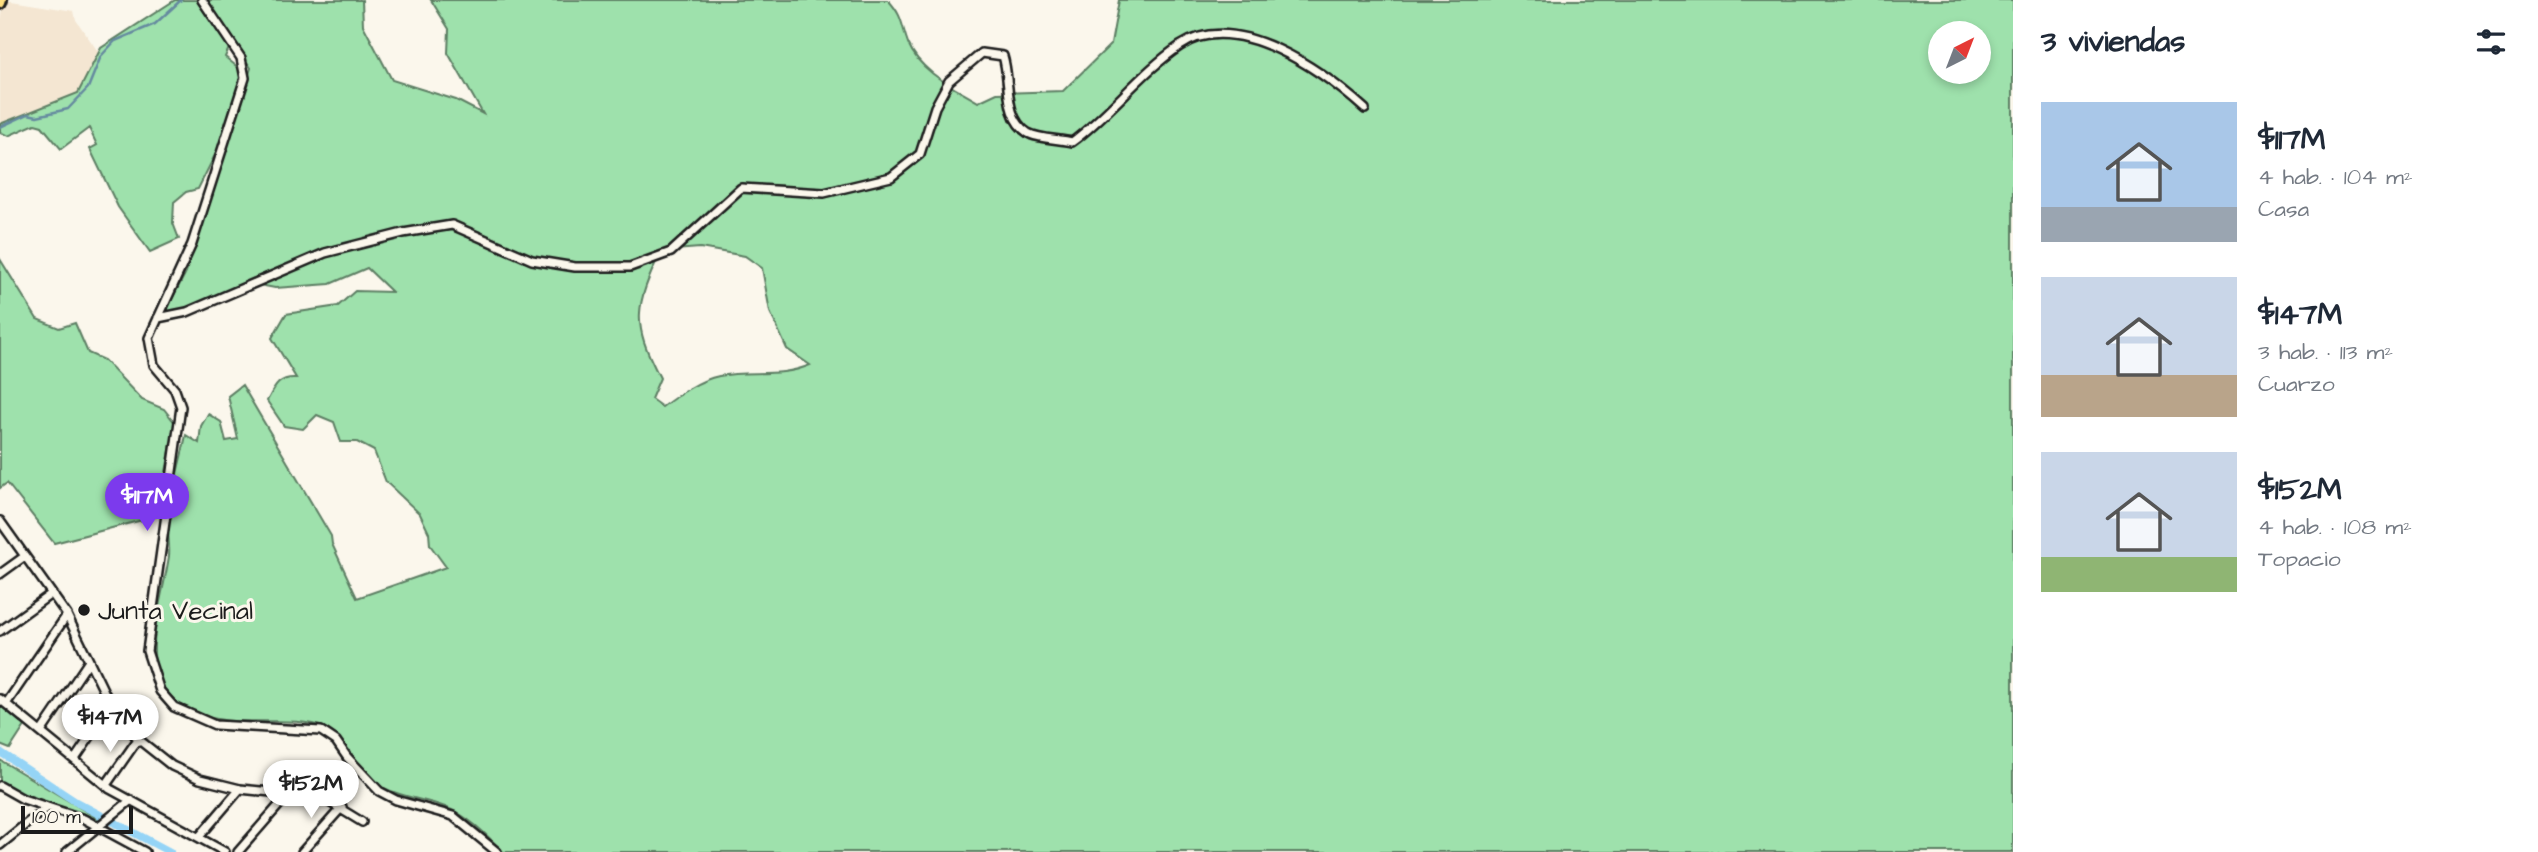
<!DOCTYPE html>
<html lang="es">
<head>
<meta charset="utf-8">
<style>
  :root { --surface:#fff; --page:#f6f6f7; --text:#1f2937; --muted:#747a83; --accent:#7c3aed }
  body { margin:0; font-family:"Architects Daughter",sans-serif; background:var(--page); color:var(--text); height:100vh; display:flex; flex-direction:column; font-size:26px; white-space:nowrap }
  * { box-sizing:border-box; margin:0 }
  p { font-size:23px; color:var(--muted) }
  .icon { flex:none; width:38px; height:38px; fill:none; stroke:currentColor; stroke-width:2; stroke-linecap:round; stroke-linejoin:round }
  .map { position:relative; flex:1; overflow:hidden }
  .sheet { display:flex; flex-direction:column; background:var(--surface); width:525px }
  .sheet>* { flex:none }
  .needle { width:46px; rotate:42deg }
  .fabs { position:absolute; left:1928px; top:21px; display:grid; gap:14px }
  .fabs a { display:grid; place-items:center; width:63px; height:63px; border-radius:50%; background:var(--surface); box-shadow:0 4px 10px #0003; font-size:35px }
  .scale { position:absolute; left:21px; bottom:18px; width:112px; box-sizing:border-box; padding-left:7px; border:4px solid #1c1c1c; border-top:0; font-size:19px; line-height:24px; white-space:nowrap; color:#1c1c1c; -webkit-text-stroke:5px #fbf7ec; paint-order:stroke }
  .price { position:absolute; translate:-50% -60px; padding:0 16px; border-radius:24px; background:#fff; color:#222; font-size:23px; line-height:46px; filter:drop-shadow(0 2px 4px #0008) }
  .price::after { content:''; position:absolute; left:50%; top:42px; width:21px; height:16px; margin-left:-10px; background:inherit; clip-path:polygon(0 0,100% 0,50% 100%) }
  .price.current { background:var(--accent); color:#fff }
  ul { padding:0; list-style:none }
  li { display:flex; align-items:center; gap:21px; height:175px; padding:0 28px }
  li span { display:grid; place-items:center; flex:none; width:196px; height:140px; border-radius:0px; color:#555 }
  li>.icon { margin-inline-start:auto }
  span .icon { width:84px; height:84px; fill:#fffc; stroke-width:1 }
  li b { font-size:30px }
  h2 { display:flex; justify-content:space-between; align-items:center; height:84px; padding:0 28px; font-size:30px }
  main { display:flex; flex:1; min-height:0 }
  .map>svg:first-child { display:block }
</style>
</head>
<body>
<main>
<div class="map">
<svg width="2013" height="852" viewBox="0 0 2013 852">
  <rect width="100%" height="100%" fill="#fbf7ec"/>
  <filter id="ink" filterUnits="userSpaceOnUse"><feTurbulence type="fractalNoise" baseFrequency=".0143" numOctaves="2"/><feDisplacementMap in="SourceGraphic" scale="14" xChannelSelector="R" yChannelSelector="G"/><feConvolveMatrix kernelMatrix="1 2 1 2 8 2 1 2 1" color-interpolation-filters="sRGB"/></filter>
  <g filter="url(#ink)">
    <path fill="#f4e6d2" d="M5,0l69,11 2,9 23,33 -21,40 -78,31v-100z"/>
    <path fill="#9ee1ac" stroke="#5d7e64" stroke-width="2" fill-rule="evenodd" d="M175,0h21l33,48 -4,9 15,12 1,9 -20,65 -23,46 -12,3 -12,10 -1,21 6,16 -29,13 -32,-45 -28,-58 7,-4 -8,-17 -28,21 -19,-23 -7,-2 -27,12 -8,-4v-8l78,-31 23,-45z
      M205,0h157l1,25 29,55 64,20 27,14 -35,-61 1,-24 -18,-29h457c15,16 13,24 20,43 12,29 45,44 70,59l19,-9 66,-2 48,-47 8,-44h894v852h-1510c-17,-18 -35,-36 -58,-45 -21,-8 -41,-9 -61,-19 -25,-14 -34,-48 -59,-60 -32,-14 -83,0 -121,-12 -79,-25 -43,-103 -35,-160 1,-9 -1,-18 -1,-27 1,-31 12,-64 18,-94l13,8 2,-17 7,-12 13,8 5,19 12,-2 -10,-43 14,-11 89,151 1,8 25,54 89,-31 -16,-22 -1,-12 -9,-19 -34,-32 -12,-31 -17,-9h-16l-7,-20 -17,-7 -14,14 -19,-3 -17,-25c8,-15 12,-24 29,-23l-24,-40 14,-24 52,-8 17,-15 37,1 -25,-24 -37,16 -55,4 -26,-5 -62,27 -22,3 21,-41 65,-204zM1941,33h38v39h-38zM700,248l45,8 17,12 8,44 17,37 23,16c-30,13 -59,5 -91,11 -20,4 -41,19 -57,31l-11,-8 9,-21c-29,-56 -25,-71 1,-127z
      M0,259l37,60 22,9 16,-5 13,30 16,7 38,40 22,9 11,14 -17,93 -104,27 -47,-60 -7,5z
      M0,705l25,21 -15,23 -10,-4z
      M0,760l102,61 -81,-28 -21,-12z"/>
    <g fill="none" stroke-linecap="round" stroke-linejoin="round">
      <path stroke="#658a9f" stroke-width="2.5" d="M0,127l28,-13 9,2 31,-7 20,-21 13,-32 14,-15 40,-17 26,-24"/>
      <path stroke="#95d4f6" stroke-width="8" d="M0,752l76,50 94,50"/>
      <g stroke="#1c1c1c" stroke-width="12">
        <path id="street" d="M202,0l39,58 4,20 -53,166 -43,94 5,27 21,25 6,17 -34,244 13,40 14,16 41,18 106,6 15,10 11,16 32,34 17,9 57,16 44,36
          M158,318l29,-6 138,-59 78,-20 49,-8 80,35 43,7h55l41,-15 70,-64 83,5 67,-16 29,-23 15,-47 14,-26 33,-28 21,3c8,25 0,61 25,77 10,6 32,6 44,9 39,-29 68,-69 108,-96 56,-38 144,26 185,63
          M0,521l67,94 44,91 27,33 34,27 28,13 40,10 81,8 41,25
          M0,574l25,-18
          M0,631l51,-37
          M0,699l110,90 115,63
          M6,704l61,-89
          M41,732l48,-71
          M75,759l36,-53
          M106,785l32,-46
          M0,786l23,13 61,20 61,33
          M199,837l41,-48
          M0,845l47,-38
          M67,852l64,-52
          M238,852l49,-56
          M302,852l40,-45"/>
      </g>
      <g stroke="#1c1c1c" stroke-width="16">
        <path id="primary" d="M0,3l1,-3"/>
      </g>
      <use href="#street" stroke="#fbf7ec" stroke-width="7"/>
      <use href="#primary" stroke="#ffdf80" stroke-width="10"/>
    </g>
  </g>
  <circle fill="#1c1c1c" stroke="#fbf7ec" stroke-width="2.5" cx="84" cy="610" r="7"/>
  <g text-anchor="middle" stroke-width="6" stroke-linejoin="round" paint-order="stroke">
    <g font-size="26" fill="#1c1c1c" stroke="#fbf7ec" text-anchor="start">
      <text x="98" y="619">Junta Vecinal</text>
    </g>
  </g>
</svg>
<div class="fabs">
<a><svg class="needle" viewBox="-14 -14 28 28"><path d="M0-13l5 13h-10z" fill="#e53935"/><path d="M0 13l5-13h-10z" fill="#747a83"/></svg></a>
</div>
<div class="scale">100 m</div>
<b class="price current" style="left:147px;top:533px">$117M</b>
<b class="price" style="left:110px;top:754px">$147M</b>
<b class="price" style="left:311px;top:820px">$152M</b>
</div>
<section class="sheet">
<h2>3 viviendas<svg class="icon" aria-label="filters" viewBox="0 0 24 24"><path d="M4 7h16M4 17h16"/><circle cx="9" cy="7" r="2"/><circle cx="15" cy="17" r="2"/></svg></h2>
<ul>
<li><span style="background:linear-gradient(#a9c7e8 75%,#9aa5b1 0)"><svg class="icon" aria-label="home" viewBox="0 0 24 24"><path d="M3 11l9-7 9 7M6 9v11h12V9"/></svg></span><div><b>$117M</b><p>4 hab. · 104 m²</p><p>Casa</p></div></li>
<li><span style="background:linear-gradient(#c9d6e8 70%,#b9a48a 0)"><svg class="icon" aria-label="home" viewBox="0 0 24 24"><path d="M3 11l9-7 9 7M6 9v11h12V9"/></svg></span><div><b>$147M</b><p>3 hab. · 113 m²</p><p>Cuarzo</p></div></li>
<li><span style="background:linear-gradient(#c9d6e8 75%,#8fb573 0)"><svg class="icon" aria-label="home" viewBox="0 0 24 24"><path d="M3 11l9-7 9 7M6 9v11h12V9"/></svg></span><div><b>$152M</b><p>4 hab. · 108 m²</p><p>Topacio</p></div></li>
</ul>
</section>
</main>
</body>
</html>
